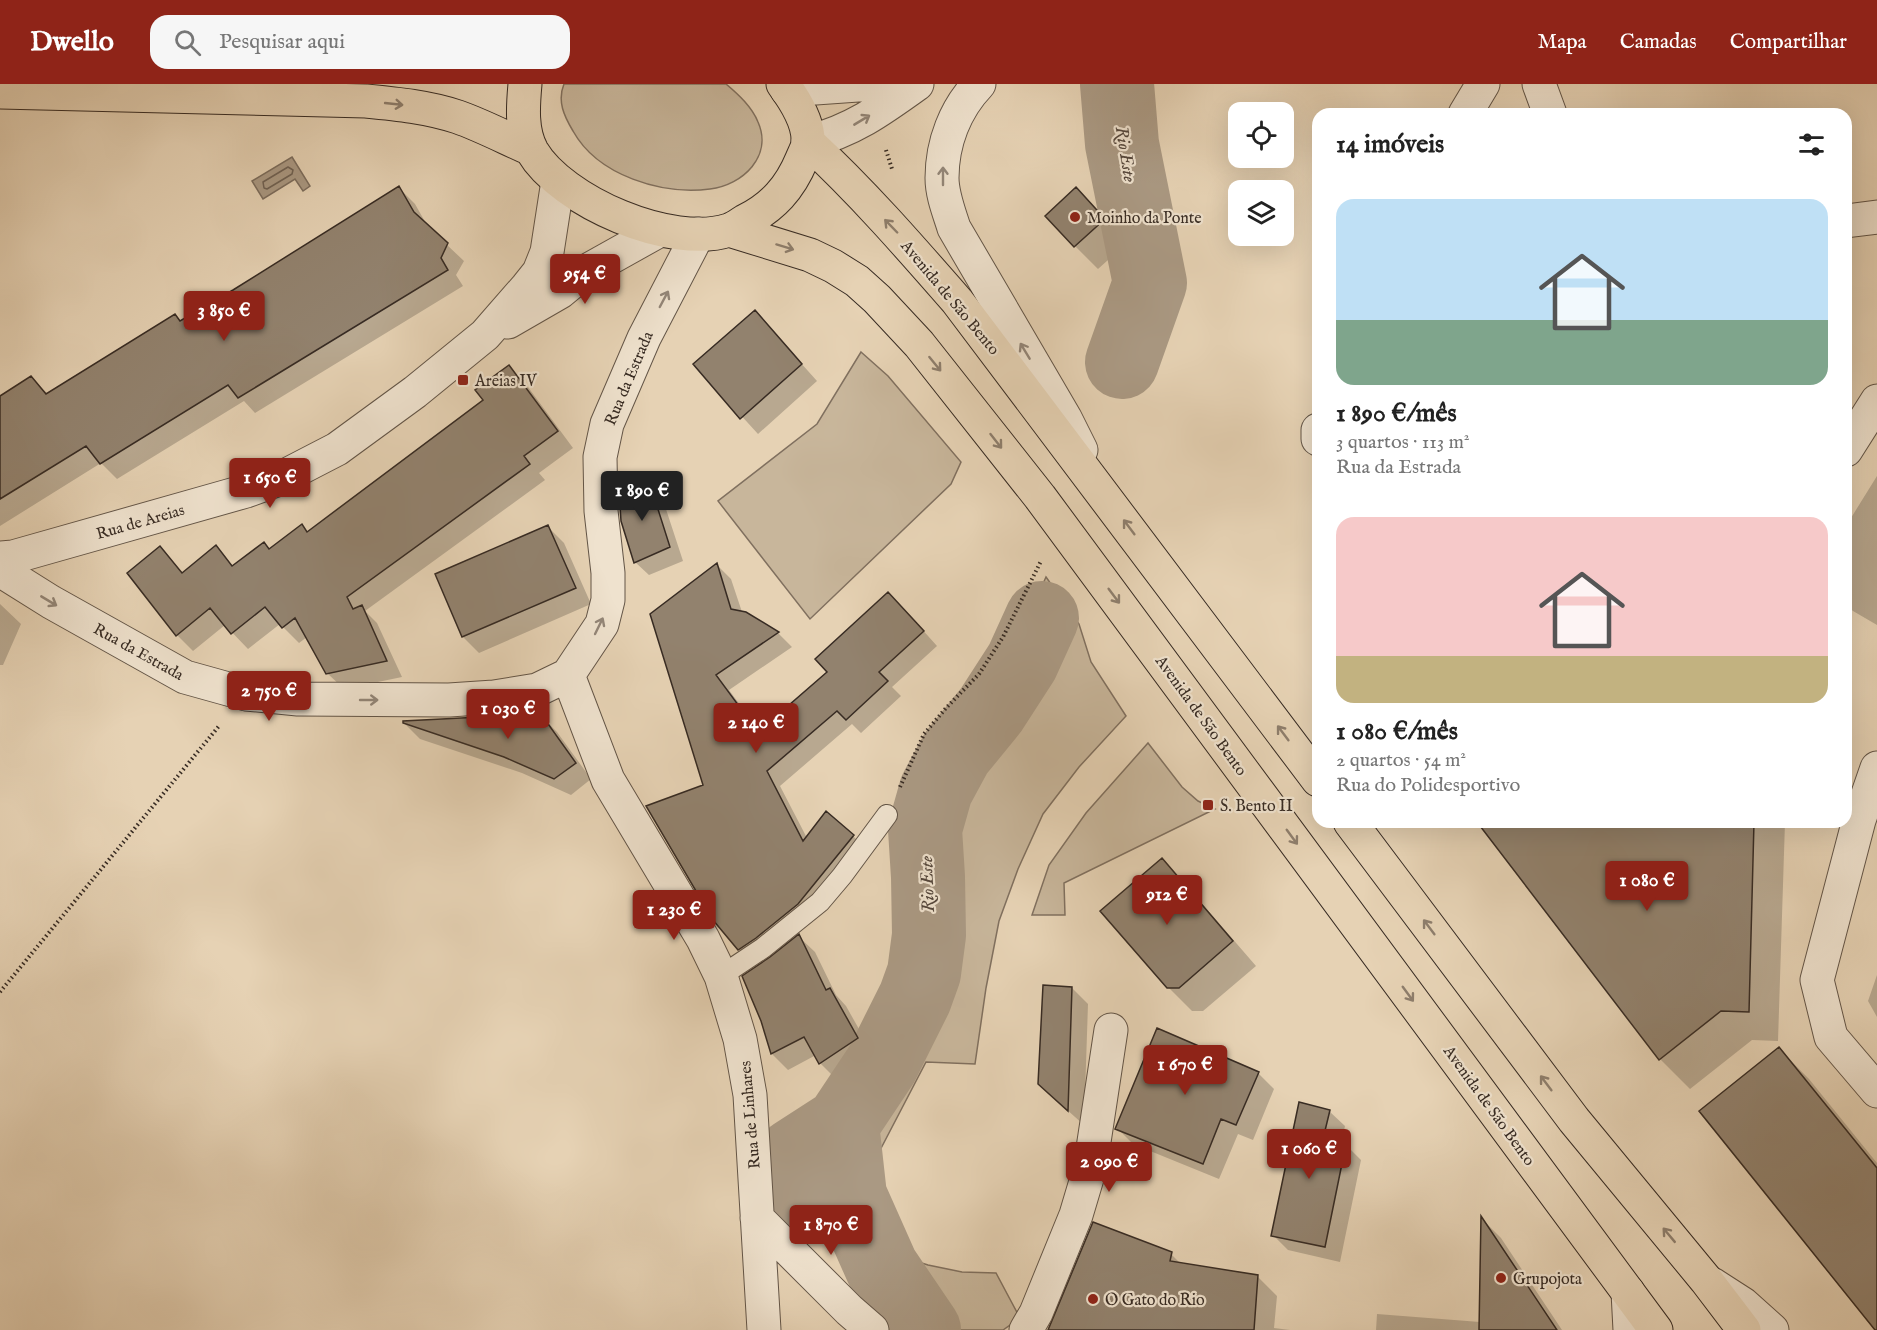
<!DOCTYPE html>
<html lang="pt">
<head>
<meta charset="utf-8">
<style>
  :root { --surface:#fff; --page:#f6f6f6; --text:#222; --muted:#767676; --accent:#8f2418 }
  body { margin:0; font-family:"IM FELL English",serif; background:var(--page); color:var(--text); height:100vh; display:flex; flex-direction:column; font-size:22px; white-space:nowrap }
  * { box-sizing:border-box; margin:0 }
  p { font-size:20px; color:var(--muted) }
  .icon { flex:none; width:33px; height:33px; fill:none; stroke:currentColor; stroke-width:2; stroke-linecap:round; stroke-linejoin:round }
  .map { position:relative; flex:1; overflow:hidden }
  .details { position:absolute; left:1312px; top:24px; width:540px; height:720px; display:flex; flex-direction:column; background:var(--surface); border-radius:18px; box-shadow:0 6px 24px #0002 }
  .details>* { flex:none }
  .controls { position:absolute; left:1228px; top:18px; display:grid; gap:12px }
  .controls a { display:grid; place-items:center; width:66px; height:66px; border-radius:12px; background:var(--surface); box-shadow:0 6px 24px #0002; font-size:30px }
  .price { position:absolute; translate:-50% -51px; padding:0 14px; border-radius:6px; background:var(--accent); color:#fff; font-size:20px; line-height:39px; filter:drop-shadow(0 2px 3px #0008) }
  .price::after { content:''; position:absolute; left:50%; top:36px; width:18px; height:14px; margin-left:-9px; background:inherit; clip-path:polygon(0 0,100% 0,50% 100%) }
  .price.selected { background:#222; color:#fff }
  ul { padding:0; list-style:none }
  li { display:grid; align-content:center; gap:12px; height:318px; padding:0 24px }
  li span { display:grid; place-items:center; height:186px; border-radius:18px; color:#555 }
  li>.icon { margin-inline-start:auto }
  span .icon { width:108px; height:108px; fill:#fffc; stroke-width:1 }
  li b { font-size:26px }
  h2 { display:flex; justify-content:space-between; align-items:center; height:72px; padding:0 24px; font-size:26px }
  header { display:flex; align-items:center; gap:36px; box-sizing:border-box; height:84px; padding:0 30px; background:var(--accent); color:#fff }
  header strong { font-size:28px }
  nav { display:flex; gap:33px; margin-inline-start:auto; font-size:21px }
  .search { width:420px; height:54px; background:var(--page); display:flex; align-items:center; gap:15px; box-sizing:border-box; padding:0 21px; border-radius:18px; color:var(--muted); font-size:22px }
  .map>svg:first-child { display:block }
</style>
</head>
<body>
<header>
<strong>Dwello</strong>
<div class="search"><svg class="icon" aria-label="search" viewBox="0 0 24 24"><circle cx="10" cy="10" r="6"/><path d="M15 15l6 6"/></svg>Pesquisar aqui</div>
<nav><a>Mapa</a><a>Camadas</a><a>Compartilhar</a></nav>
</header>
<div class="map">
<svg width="1877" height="1246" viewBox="0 0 1877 1246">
  <rect width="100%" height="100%" fill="#e6d2b4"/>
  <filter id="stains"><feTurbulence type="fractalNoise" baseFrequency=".00333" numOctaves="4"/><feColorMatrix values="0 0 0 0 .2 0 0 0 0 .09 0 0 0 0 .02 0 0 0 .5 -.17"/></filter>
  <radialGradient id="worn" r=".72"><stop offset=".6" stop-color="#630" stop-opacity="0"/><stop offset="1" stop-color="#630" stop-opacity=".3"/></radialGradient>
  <path fill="#c8b69b" stroke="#80705f" stroke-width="1.5" d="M564,0h162c13,11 26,23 32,38 15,34 -15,63 -48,67 -48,6 -112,-13 -137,-58 -9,-15 -16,-30 -9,-47z
    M861,268l27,24 73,86 -10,22 -141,135 -92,-118 99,-77z
    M1046,493l33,47 12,38 35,54 -47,51 -36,47 -25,55 -19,52 -13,67 -11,76 -49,-2 -61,117 28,75 35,11 34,7 34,1 24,45 -17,12h-94l-114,-130 -13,-22 -5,-15 1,-35 33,-11 47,-79 53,-77 4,-64 -2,-56 -12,-30 21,-55 19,-29 43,-47 39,-51z
    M1148,659l34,44 16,14 17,8 -151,74 1,32h-33l17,-50 37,-52z"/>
  <path fill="#aa9983" stroke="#7c6d5d" stroke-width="1.5" d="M292,73l18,29 -7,5 -8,-12 -32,20 -11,-18z"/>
  <path fill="#0003" d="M399,104l16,16 13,23 36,34 -8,14 7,11 -208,127 -11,-12 -127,78 -16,-16 -101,63v-128l31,-20 17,16 127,-78 6,6z
    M1076,105l51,54 -29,26 -23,-23z
    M755,228l62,69 -59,53 -63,-69z
    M509,283l16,16 48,65 -34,25 6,7 -180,131 12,12 25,54 -58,12 -17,-16 -20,-36 -8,6 -19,-19 -32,25 -23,-24 -32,26 -16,-16 -17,-87 23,25 33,-26 18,20 30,-23 6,6 32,-24 6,7 177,-132z
    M1877,392v149l-24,-14 -7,-7v-78z
    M649,399l13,14 21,64 -34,14 -14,-13z
    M548,443l16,16 27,61 -112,49 -16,-16 -26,-62z
    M717,481l14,14 11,33 36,21 14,14 -63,43 31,42 143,-124 34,38 -45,41 9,9 -40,37 -9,-9 -72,62 27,52 46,-2 14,14 -114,114 -14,-15 -34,-163z
    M0,520l21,20 -18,41h-3z
    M540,631l17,17 34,47 -20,16 -49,-22 -102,-34 -16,-16z
    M1479,738h306l-7,219 -26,-1 -62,49 -30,-30z
    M1162,776l23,24 71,82 -53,45h-11l-24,-24z
    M799,853l16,15 21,43 10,11 27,48 -37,25 -16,-16 -4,-8 -28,15 -16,-16 -10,-33z
    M1877,891v42l-9,-16z
    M1072,904l16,16 -4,121 -28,-25z
    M1779,965l30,30 68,84v167z
    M1258,989l16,16 -21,51 -15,-6 -19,45 -86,-35 -16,-16z
    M1329,1027l16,15 -4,18 5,1 15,15 -21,102 -52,-12 -15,-15z
    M1483,1136l18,18 61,92h-186l1,-16 103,8z
    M1171,1170l10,10 76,12 20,20 -3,32 16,2h-241z"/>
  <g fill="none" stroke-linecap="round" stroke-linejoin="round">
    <path stroke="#706253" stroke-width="1.5" d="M288,83l5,3 -1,4 -25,15 -3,-1 -1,-6z"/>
    <path stroke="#aa9983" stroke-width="74" d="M1117,0l5,60 28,139 -28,79
      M786,1105l8,-34 48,-31
      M924,1246l-42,-62 -32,-72 -8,-72 40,-60 33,-66 9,-25 5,-38 -1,-58 -3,-48 11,-39 20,-37 35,-43 31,-48 20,-44"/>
  </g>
  <path fill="#92826e" stroke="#372b23" stroke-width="1.5" d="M399,102l15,26 34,31 -7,15 7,12 -210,128 -10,-13 -128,79 -14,-18 -86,53v-103l31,-20 15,18 129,-80 5,7 53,-31z
    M1076,103l29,32 -31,28 -29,-31z
    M755,226l47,54 -62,55 -47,-55z
    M509,281l49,66 -34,25 6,8 -183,133 6,12 9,-4 25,56 -61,13 -31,-56 -13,10 -17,-21 -34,27 -21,-26 -34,28 -49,-63 33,-27 22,27 34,-28 16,21 32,-24 5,7 33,-25 5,8 176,-132 -8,-10z
    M649,397l21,66 -36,16 -13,-42 -2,-31z
    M548,441l28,63 -114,49 -27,-63z
    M717,479l14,46 15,3 33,20 -63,43 42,57 69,-60 -12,-13 73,-67 36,39 -45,41 9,9 -42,39 -9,-9 -70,60 36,70 23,-30 28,24 -56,69 -42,34 -18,12 -25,-30 -67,-114 57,-21 -53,-171z
    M541,630l35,49 -22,16 -50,-22 -101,-34v-2z
    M1477,738h277l-5,190 -28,-1 -62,49z
    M1162,774l71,83 -54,47h-12l-67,-77z
    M799,850l27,56 4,-2 28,50 -39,26 -15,-27 -33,17 -10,-33 -19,-45 28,-19z
    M1043,901l29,2 -4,124 -30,-27z
    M1157,944l102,44 -23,53 -15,-6 -18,45 -88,-35z
    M1779,963l98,121v162h-2l-176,-219z
    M1299,1018l31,8 -7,29 23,5 -21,103 -54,-11z
    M1481,1132l76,114h-78z
    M1093,1138l79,30 -2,9 88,14 -4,55h-206z"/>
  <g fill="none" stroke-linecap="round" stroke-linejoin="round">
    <g stroke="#635547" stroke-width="22">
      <path id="service" d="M721,892l42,-28 57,-46 22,-26 45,-61"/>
    </g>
    <g stroke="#635547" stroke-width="35">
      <path id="minor" d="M1539,0l11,30
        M1465,30l18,-30
        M1846,137l31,-4
        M1318,346v9
        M1846,366l31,-49
        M0,486l51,32 134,75 61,17 52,5 151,1 45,-3 43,-7 31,-15 34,-51 6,-24v-27l-7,-62 -1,-54 7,-33 37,-86 54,-104
        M568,591l40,105 95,159 18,37 19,63 10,56 14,235
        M1877,684l-18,52 -42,160 14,57 46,54
        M757,1134l92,92 23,20
        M1712,1200l31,20 29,26
        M1628,1208l2,38
        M1026,1246l10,-17 40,-98 14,-47 21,-138"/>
    </g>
    <g stroke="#635547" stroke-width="35">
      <path id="tertiary" d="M979,0c-24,25 -37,59 -37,94 0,17 7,34 12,50l111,190 16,32
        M787,6l85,-6
        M808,58c44,-11 73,-32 109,-58
        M508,238l52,-30 23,-19 77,-43
        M0,474l13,-1 233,-66 33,-12 58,-30 78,-57 70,-57 42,-48 12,-15 8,-20 11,-71"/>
    </g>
    <g stroke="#372b23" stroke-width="35">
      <path id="primary" d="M525,0c-2,22 -4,47 7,67 30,51 140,98 197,79 6,-2 11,-6 16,-9 28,-14 45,-33 57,-62 2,-5 6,-12 6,-17 1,-20 -14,-43 -25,-58
        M0,8l366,9c31,3 62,6 92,16 23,8 50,22 73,32
        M808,58c53,49 101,104 149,159l361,479
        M729,146l81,25 23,11 24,15 20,18 42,45 121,153 616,833
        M1350,738l224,298 132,160 38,50"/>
    </g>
    <path stroke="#372b23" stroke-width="4" stroke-dasharray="1.5 3" stroke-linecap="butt" d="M886,66l6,19
      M900,703l24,-53 22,-26 33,-34 24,-37 38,-76
      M0,908l219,-266"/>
    <use href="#service" stroke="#efe2ce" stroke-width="20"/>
    <use href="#minor" stroke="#efe2ce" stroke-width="33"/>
    <use href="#tertiary" stroke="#efe2ce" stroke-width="33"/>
    <use href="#primary" stroke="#e6d2b4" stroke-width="33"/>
  </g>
  <defs><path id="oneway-shaft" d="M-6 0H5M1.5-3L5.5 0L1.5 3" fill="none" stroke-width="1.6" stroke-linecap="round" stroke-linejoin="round" transform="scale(1.5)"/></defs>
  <g stroke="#8e7e6c">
    <use href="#oneway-shaft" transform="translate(394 20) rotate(6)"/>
    <use href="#oneway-shaft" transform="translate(891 142) rotate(-134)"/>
    <use href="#oneway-shaft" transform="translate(785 163) rotate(17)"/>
    <use href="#oneway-shaft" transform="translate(935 280) rotate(51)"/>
    <use href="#oneway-shaft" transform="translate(996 357) rotate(52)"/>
    <use href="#oneway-shaft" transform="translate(1129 443) rotate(-127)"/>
    <use href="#oneway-shaft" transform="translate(1114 512) rotate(53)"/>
    <use href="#oneway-shaft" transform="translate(1283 649) rotate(-127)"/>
    <use href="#oneway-shaft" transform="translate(1292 753) rotate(54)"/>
    <use href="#oneway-shaft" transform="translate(1429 843) rotate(-127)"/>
    <use href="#oneway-shaft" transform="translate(1408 910) rotate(54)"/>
    <use href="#oneway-shaft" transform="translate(1546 999) rotate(-127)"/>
    <use href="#oneway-shaft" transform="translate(1669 1151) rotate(-130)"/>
  </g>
  <g stroke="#938678">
    <use href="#oneway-shaft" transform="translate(862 36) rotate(-31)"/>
    <use href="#oneway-shaft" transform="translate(943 92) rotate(-90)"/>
    <use href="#oneway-shaft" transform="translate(664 215) rotate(-62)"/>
    <use href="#oneway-shaft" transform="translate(1025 267) rotate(-121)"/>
    <use href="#oneway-shaft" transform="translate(49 517) rotate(31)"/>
    <use href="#oneway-shaft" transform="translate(599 542) rotate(-64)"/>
    <use href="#oneway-shaft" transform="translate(369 616)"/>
  </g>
  <g fill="#8f2418" stroke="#efe2ce" stroke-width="2">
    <circle cx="1075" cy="133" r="6"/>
    <rect x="457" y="290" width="12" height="12" rx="3"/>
    <rect x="1202" y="715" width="12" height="12" rx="3"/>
    <circle cx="1501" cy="1194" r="6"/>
    <circle cx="1093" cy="1215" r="6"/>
  </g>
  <g text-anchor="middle" stroke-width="4.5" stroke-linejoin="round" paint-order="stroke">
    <g font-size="16" fill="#372b23" stroke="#efe2ce" text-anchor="start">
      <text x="1087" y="139">Moinho da Ponte</text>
      <text x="475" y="302">Areias IV</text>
      <text x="1220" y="727">S. Bento II</text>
      <text x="1513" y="1200">Grupojota</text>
      <text x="1105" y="1221">O Gato do Rio</text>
    </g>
    <g font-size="16" fill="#372b23" stroke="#efe2ce">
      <text transform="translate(951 213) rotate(50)" y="6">Avenida de São Bento</text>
      <text transform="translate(628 294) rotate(-67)" y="6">Rua da Estrada</text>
      <text transform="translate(140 437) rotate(-16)" y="6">Rua de Areias</text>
      <text transform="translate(139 567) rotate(29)" y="6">Rua da Estrada</text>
      <text transform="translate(1202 631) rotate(54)" y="6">Avenida de São Bento</text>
      <text transform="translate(1490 1021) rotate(54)" y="6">Avenida de São Bento</text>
      <text transform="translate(749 1031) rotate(-95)" y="6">Rua de Linhares</text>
    </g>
    <g font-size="18" font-style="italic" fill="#54463b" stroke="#efe2ce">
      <text transform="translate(1126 70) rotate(81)" y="6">Rio Este</text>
      <text transform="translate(927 800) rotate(-92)" y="6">Rio Este</text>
    </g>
  </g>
  <rect width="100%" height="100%" filter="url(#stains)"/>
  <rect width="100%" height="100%" fill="url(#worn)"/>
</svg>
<div class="controls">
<a><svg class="icon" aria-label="locate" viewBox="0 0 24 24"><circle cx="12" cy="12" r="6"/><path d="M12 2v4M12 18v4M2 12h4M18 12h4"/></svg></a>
<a><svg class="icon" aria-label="layers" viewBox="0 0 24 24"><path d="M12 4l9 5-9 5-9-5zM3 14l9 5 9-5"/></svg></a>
</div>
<b class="price" style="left:585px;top:221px">954 €</b>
<b class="price" style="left:224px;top:258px">3 850 €</b>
<b class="price" style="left:270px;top:425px">1 650 €</b>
<b class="price selected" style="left:642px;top:438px">1 890 €</b>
<b class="price" style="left:269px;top:638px">2 750 €</b>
<b class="price" style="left:508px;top:656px">1 030 €</b>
<b class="price" style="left:756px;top:670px">2 140 €</b>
<b class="price" style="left:1647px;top:828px">1 080 €</b>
<b class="price" style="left:1167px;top:842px">912 €</b>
<b class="price" style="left:674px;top:857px">1 230 €</b>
<b class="price" style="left:1185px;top:1012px">1 670 €</b>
<b class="price" style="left:1309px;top:1096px">1 060 €</b>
<b class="price" style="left:1109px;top:1109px">2 090 €</b>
<b class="price" style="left:831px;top:1172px">1 870 €</b>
<section class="details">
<h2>14 imóveis<svg class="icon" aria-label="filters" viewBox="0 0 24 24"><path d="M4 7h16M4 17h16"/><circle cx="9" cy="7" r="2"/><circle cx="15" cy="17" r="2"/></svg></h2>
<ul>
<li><span style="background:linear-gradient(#bfe0f5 65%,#7fa58c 0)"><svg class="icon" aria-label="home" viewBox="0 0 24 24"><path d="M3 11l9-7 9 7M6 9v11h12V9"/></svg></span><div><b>1 890 €/mês</b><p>3 quartos · 113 m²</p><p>Rua da Estrada</p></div></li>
<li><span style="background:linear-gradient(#f6c9c9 75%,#c2b280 0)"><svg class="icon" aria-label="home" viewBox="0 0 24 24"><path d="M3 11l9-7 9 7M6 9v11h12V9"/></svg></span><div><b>1 080 €/mês</b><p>2 quartos · 54 m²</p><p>Rua do Polidesportivo</p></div></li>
</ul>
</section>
</div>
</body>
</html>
